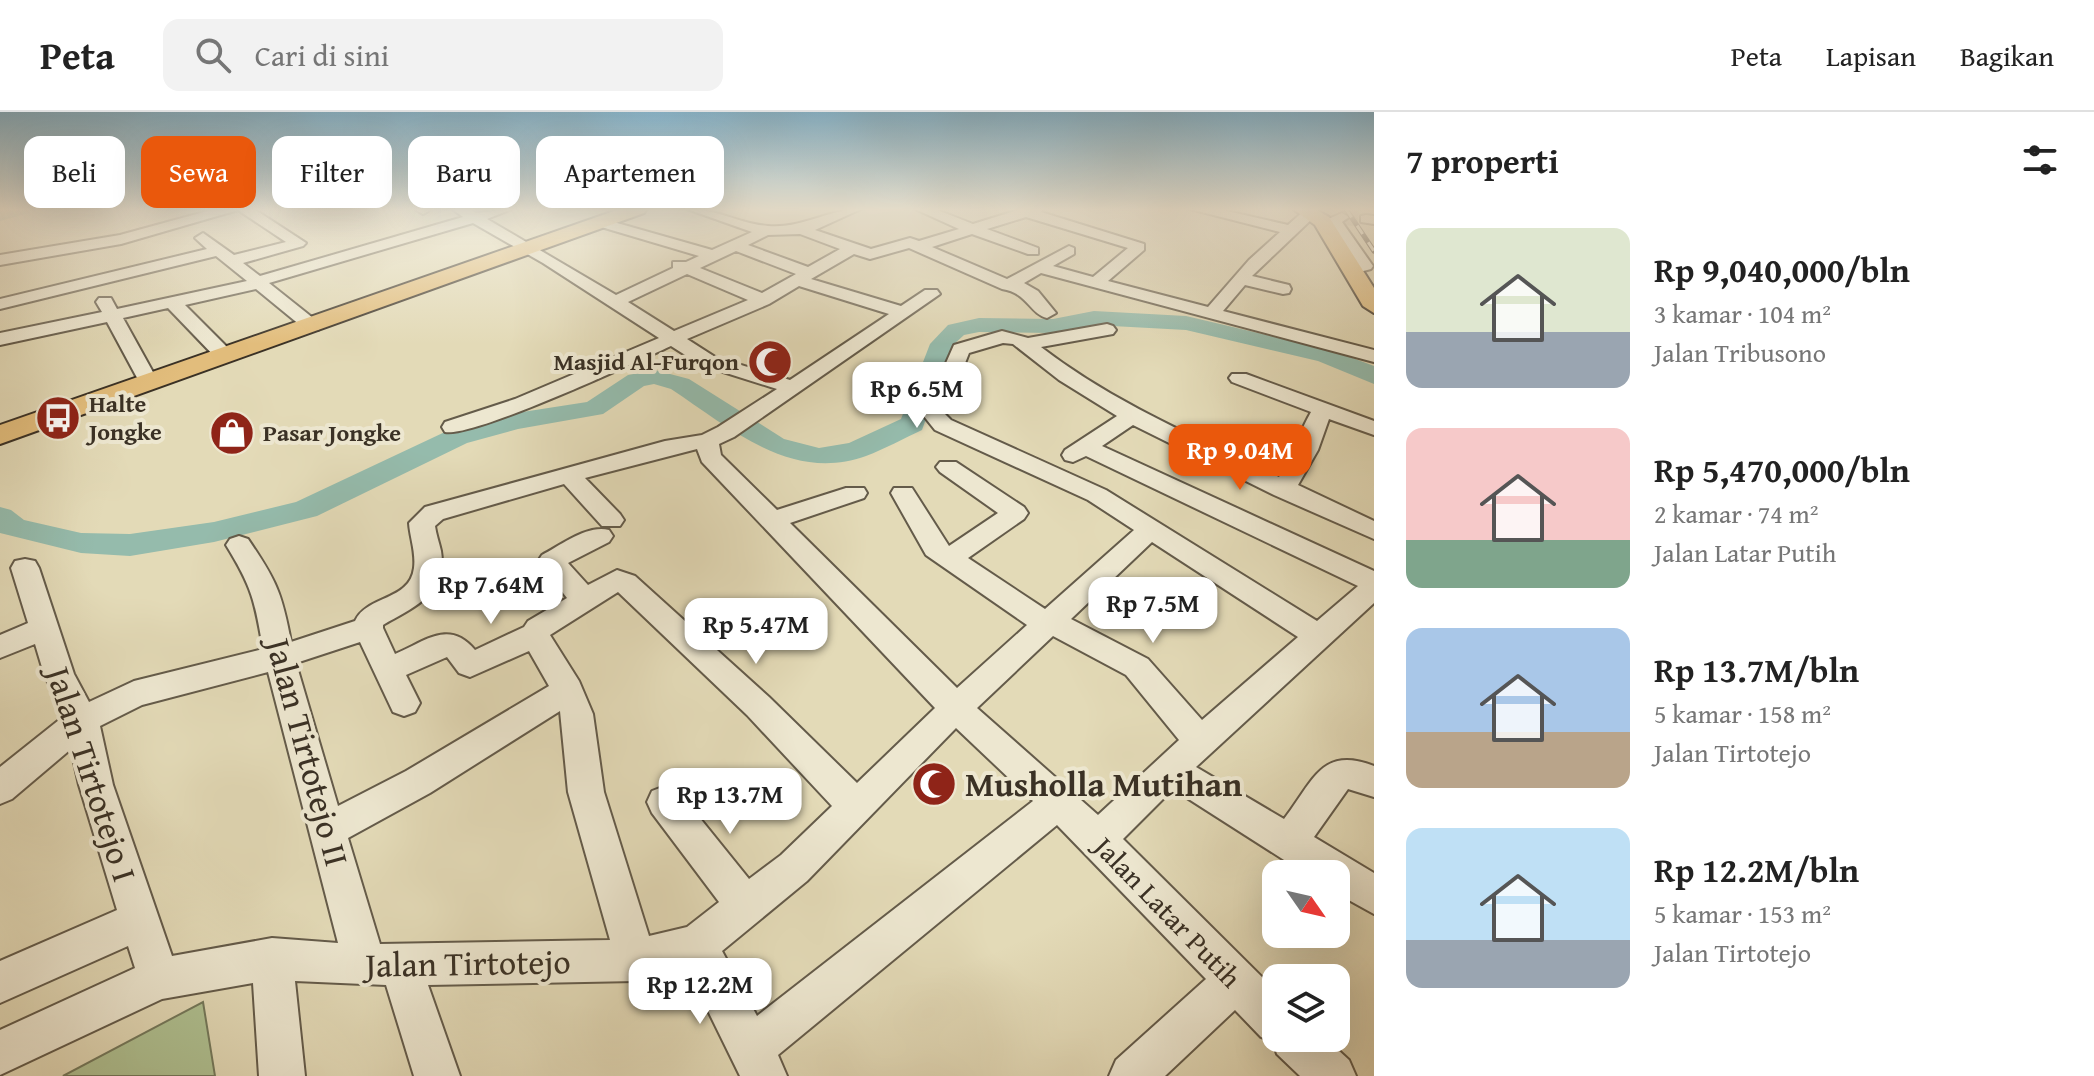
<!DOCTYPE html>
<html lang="id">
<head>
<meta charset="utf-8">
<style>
  :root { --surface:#fff; --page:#f2f2f2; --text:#222; --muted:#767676; --line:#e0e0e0; --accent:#ea580c }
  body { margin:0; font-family:"Gentium Book Plus",serif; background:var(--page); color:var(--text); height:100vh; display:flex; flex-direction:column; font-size:30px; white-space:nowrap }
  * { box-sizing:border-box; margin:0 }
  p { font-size:26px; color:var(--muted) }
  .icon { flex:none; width:44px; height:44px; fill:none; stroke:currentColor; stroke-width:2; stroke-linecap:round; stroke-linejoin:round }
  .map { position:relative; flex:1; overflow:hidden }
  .panel { display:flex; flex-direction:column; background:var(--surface); width:720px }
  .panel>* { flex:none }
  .hud { position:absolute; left:24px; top:24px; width:760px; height:72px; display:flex; gap:16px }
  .needle { width:52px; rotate:124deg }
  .controls { position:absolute; left:1262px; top:748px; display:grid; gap:16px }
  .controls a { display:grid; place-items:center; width:88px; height:88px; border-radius:16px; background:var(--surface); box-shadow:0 8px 32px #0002; font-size:40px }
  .price { position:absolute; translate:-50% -68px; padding:0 18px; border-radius:16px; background:#fff; color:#222; font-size:26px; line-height:52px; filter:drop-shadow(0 2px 4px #0008) }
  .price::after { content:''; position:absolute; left:50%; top:48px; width:24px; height:18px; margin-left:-12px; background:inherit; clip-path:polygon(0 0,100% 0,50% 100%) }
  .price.selected { background:var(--accent); color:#fff }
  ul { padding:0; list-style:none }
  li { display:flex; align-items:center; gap:24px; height:200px; padding:0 32px }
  li span { display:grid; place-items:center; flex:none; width:224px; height:160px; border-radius:16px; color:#555 }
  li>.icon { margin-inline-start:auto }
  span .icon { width:96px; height:96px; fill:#fffc; stroke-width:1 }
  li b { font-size:34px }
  h2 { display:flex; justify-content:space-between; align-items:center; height:96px; padding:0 32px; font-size:34px }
  .chip { padding:0 28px; border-radius:16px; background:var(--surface); box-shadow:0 8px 32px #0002; font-size:28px; line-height:72px }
  .chip.selected { background:var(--accent); color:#fff }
  header { display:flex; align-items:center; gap:48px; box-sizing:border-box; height:112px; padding:0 40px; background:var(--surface); border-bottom:2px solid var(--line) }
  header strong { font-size:38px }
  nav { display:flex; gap:44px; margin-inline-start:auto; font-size:28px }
  .search { width:560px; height:72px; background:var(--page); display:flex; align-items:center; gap:20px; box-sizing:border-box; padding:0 28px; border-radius:16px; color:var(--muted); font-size:30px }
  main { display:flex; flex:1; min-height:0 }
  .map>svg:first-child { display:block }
</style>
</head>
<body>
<header>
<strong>Peta</strong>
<div class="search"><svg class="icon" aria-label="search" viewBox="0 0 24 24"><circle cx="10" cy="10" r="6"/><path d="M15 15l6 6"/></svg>Cari di sini</div>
<nav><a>Peta</a><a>Lapisan</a><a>Bagikan</a></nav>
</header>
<main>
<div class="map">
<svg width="1374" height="964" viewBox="0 0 1374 964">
  <rect width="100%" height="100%" fill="#e3dab7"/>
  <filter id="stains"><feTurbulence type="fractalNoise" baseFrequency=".0025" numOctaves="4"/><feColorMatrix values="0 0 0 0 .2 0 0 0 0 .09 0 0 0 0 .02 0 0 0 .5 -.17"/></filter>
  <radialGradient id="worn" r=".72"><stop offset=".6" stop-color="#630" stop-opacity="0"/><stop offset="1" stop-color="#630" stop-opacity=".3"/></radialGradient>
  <path fill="#afc192" stroke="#74795c" stroke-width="2" d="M203,890l12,74h-152z"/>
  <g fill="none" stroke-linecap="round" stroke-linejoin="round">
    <path fill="#95bbac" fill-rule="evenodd" d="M31,97l-2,4 -29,8v-10z
      M1094,199l92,5 148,35 40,15v18l-56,-23 -132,-31 -92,-5 -41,8 -74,-1 -15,3 -12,11 -30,84c-18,8 -37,19 -56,26 -75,27 -136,-28 -195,-67l-17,-5 -10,2 -41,28 -85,15 -51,14 -150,73 -103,26 -84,14 -49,-3 -81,-20v-26l11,3 13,10 57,13 49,1 84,-12 82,-20 151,-71 69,-18 71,-11 41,-27 27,-5 34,9 95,60 35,9 30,-5 52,-24 29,-75 18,-19 31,-7 74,1z"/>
    <path stroke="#c1b89a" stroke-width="16" stroke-dasharray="16 8" stroke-linecap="butt" d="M1342,105l24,2"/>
    <g stroke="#645b4a" stroke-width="4">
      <path id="minor" d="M215,97h39l52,34 -3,3 -60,17 17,13 203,-59 -11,-8h18l6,4 36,-4 -25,10 129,76 57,-27v-6h13l13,-6 -101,-30 -2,-3 7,-4 109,31 40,-18 -65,-23c31,0 53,15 81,17 34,3 60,-17 93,-17l-46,21 56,19 39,-11 9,3 40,-12 -44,-20h20l38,15 48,-15h22l-2,3 103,32v6l-36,31 100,26 41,-47 31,-28 -90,-23h28l70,16 17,-15h10v6l-63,60 37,9 2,4 -2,4 -6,1 -38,-9 -22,26 151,39v12l-333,-89 -17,10 14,8 18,22 -9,5c-18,-5 -19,-25 -45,-29l-93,-41 -39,11 -16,-5 -43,25 90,27 24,-16h12l3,4 -206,143 -15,7 2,11 56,55 69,-22h18l3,5 -3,5 -74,25 167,165 70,-63 -101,-70 -35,-62 3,-5h18l37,58 49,-33 -58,-41 -4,-5 4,-5h16l68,45 4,6 -4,6 -56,39 77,51 89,-79 -46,-30 -153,-70 -12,-15 31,-70 48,-14 26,7 79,-14 6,2 3,4 -3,4 -72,13c73,56 156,91 238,130 13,-22 20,-44 32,-65l-79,-30 -3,-4 3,-4h14l128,47v14l-45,-16 -11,31 -20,35 76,36v18l-100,-44 -141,-70 -31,21 272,125v32l-178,164 88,52c29,-37 37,-74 90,-53v31l-26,-8 -34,48 60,36v41l-38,-21v-19h-30l-133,-85 -50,50 153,152v47h49l24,22 7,16h-56l-23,-22 -4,-12 -12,-5 -26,-27 -70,66h-56l7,-16 90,-81 -149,-154 -279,230 9,21h-47l-53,-108 -51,13 -208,4 32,91h-46l-28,-91 -91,-4 10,95h-46l-6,-93 -91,16 -162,76v-45l135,-62 -7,-22 -128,57v-42l117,-51 -38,-125 -8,-36 -59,50 -12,5v-37l64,-51 -20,-42 -9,-30 -35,14v-23l28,-12 -17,-55 4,-7 10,-2 10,2 4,7 35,106 15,28 45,-21 129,-32c-8,-48 -11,-62 -37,-104l4,-6 9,-3 9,3c28,41 34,54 43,103l64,-21c12,-26 55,-20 59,-53 2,-16 -4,-30 -5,-45l16,-16 240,-66 37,-6 16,-8 59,-38 -76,-24 -30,-19c-35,16 -198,92 -226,86l-3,-5 3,-5 70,-23 144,-61 -116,-75 -70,-40 -204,60 49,39 3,4 -3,4h-12l-50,-41 -71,16 47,47 3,4 -3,4h-14l-50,-52 -45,10 36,65 -3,4h-14l-35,-65 -107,23v-12l102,-21 -6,-10 3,-4h12l6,11 130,-28 -31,-25 -216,53v-10l207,-50 -12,-11 8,-5 31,22 52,-13 -48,-32 -117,34 -121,21v-10l120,-20zM1026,105l102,31 -35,29 -40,-11 21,-12v-6l-5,-2 -62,33 -75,-32 40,-13 56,20h10v-6l-51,-19zM800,122l40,15 -32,18 -60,-22 20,-10zM736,139l60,23 -34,19 -62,-25zM687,162l61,26 -74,31 -46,-29zM799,174l90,28 -99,66 -75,-23 -28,-18 82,-35zM1003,231l10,1 46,36 58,36 -52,34 -3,5 3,5 8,2 13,-6 272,130 -41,35 -211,-131 -155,-70 -6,-6 24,-61zM697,337l5,13 233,246 -78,75 -88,-86 -134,-121 -18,-6 -29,15 -20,-22 41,-21 4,-6 -4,-6c-21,-6 -48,15 -67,25l-4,6 29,37 -39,23 -4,6 -49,23c-26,-31 -49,-9 -80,4l-12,-26v-3c31,-18 65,-31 58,-74 -2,-9 -5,-17 -6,-25l8,-7 121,-35 38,42h18l4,-6 -4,-6 -35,-36zM1152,430l146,95 -96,83 -54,-61 -77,-40zM618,480l129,123 85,91 -51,49 -32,24 -71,-88 -13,-5 -13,5 -5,11 5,11 67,89 -32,25 -38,9 -45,-144 -11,-78 -14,-33 -29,-46zM1053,524l73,39 53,65 -81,75 -121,-107zM360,530l33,70 11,4 11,-4 5,-9 -14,-28 41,-18 12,16 11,4 59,-26 20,35 -143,85 -68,35 -42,-143zM268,560l70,271 -66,-5 -100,18 -59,-171 -13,-59 42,-21zM560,599l8,81 42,148 -230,4 -32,-106 82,-45zM956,616l77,73 -276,215 -35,-65 85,-70z
        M432,97l-9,5 -7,-4v-1z
        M1342,101l7,4 -7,5 31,44 -2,3 -19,5 -8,-5 11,-6 -29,-43z
        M1366,103l8,1v8l-13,-2v-6z"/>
    </g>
    <g stroke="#3a3125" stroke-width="4">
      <path id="major" d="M620,97h27l-3,4 -644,231v-19z
        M1293,97h22l14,8 45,71v25l-11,-7 -48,-81z"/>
    </g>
    <use href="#minor" fill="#ede7d0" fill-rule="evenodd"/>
    <use href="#major" fill="#e2bd7c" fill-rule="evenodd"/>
    <g stroke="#3a3125" stroke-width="5">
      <path id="rail" d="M1346,97l28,42"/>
    </g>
    <use href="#rail" stroke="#ede7d0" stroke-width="3" stroke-dasharray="10" stroke-linecap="butt"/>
  </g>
  <linearGradient id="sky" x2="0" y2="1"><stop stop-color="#87b7d0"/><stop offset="0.42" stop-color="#f2eedf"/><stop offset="1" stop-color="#f2eedf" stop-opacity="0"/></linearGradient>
  <rect width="1374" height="232" fill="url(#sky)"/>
  <defs>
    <g id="mosque-disc" transform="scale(2.3)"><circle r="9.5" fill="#8f2418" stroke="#ede7d0"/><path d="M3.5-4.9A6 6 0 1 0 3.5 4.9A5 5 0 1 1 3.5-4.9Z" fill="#fff"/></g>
    <g id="bus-disc" transform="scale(2.3)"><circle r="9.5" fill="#8f2418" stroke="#ede7d0"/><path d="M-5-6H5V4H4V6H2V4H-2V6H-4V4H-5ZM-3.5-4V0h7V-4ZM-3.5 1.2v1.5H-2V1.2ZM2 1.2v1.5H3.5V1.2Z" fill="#fff"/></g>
    <g id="shop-disc" transform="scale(2.3)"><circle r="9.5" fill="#8f2418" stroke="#ede7d0"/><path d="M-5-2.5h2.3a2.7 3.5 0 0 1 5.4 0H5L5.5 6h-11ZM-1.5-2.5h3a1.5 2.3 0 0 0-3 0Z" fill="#fff"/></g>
  </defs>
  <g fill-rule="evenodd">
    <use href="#mosque-disc" x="770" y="250"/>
    <use href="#bus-disc" x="58" y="306"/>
    <use href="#shop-disc" x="232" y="321"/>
    <use href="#mosque-disc" x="934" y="672"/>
  </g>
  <g text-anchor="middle" stroke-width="8" stroke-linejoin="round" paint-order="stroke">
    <g font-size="24" font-weight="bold" fill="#3a3125" stroke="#ede7d0" text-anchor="start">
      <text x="739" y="258" text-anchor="end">Masjid Al-Furqon</text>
      <text x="89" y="300">Halte<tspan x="89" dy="28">Jongke</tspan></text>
      <text x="263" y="329">Pasar Jongke</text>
    </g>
    <g font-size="28" fill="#3a3125" stroke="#ede7d0">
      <text transform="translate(1168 800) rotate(46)" y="10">Jalan Latar Putih</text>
    </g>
    <g font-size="34" fill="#3a3125" stroke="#ede7d0">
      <text transform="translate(308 640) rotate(75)" y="12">Jalan Tirtotejo II</text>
      <text transform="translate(92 662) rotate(72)" y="12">Jalan Tirtotejo I</text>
      <text transform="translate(468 851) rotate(-1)" y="12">Jalan Tirtotejo</text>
    </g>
    <g font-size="34" font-weight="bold" fill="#3a3125" stroke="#ede7d0" text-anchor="start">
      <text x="965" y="684">Musholla Mutihan</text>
    </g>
  </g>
  <rect width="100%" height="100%" filter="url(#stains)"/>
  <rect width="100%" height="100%" fill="url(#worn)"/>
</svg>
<div class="controls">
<a><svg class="needle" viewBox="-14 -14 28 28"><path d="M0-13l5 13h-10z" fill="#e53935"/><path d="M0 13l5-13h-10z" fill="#767676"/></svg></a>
<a><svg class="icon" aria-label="layers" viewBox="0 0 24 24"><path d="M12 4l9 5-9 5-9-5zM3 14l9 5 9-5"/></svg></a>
</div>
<b class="price" style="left:917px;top:318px">Rp 6.5M</b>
<b class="price selected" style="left:1240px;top:380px">Rp 9.04M</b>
<b class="price" style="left:491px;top:514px">Rp 7.64M</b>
<b class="price" style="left:1153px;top:533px">Rp 7.5M</b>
<b class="price" style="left:756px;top:554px">Rp 5.47M</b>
<b class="price" style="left:730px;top:724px">Rp 13.7M</b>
<b class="price" style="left:700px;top:914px">Rp 12.2M</b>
<div class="hud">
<a class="chip">Beli</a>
<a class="chip selected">Sewa</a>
<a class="chip">Filter</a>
<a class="chip">Baru</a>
<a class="chip">Apartemen</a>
</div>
</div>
<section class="panel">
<h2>7 properti<svg class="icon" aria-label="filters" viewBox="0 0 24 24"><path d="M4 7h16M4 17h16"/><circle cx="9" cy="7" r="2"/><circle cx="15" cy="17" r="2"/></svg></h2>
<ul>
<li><span style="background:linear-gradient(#dfe7d0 65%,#9aa5b1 0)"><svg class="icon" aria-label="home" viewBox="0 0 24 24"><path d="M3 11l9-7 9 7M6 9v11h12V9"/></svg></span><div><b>Rp 9,040,000/bln</b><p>3 kamar · 104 m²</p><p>Jalan Tribusono</p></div></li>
<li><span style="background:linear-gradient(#f6c9c9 70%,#7fa58c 0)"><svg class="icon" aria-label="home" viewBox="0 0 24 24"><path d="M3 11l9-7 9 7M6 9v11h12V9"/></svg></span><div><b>Rp 5,470,000/bln</b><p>2 kamar · 74 m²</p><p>Jalan Latar Putih</p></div></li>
<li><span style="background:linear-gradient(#a9c7e8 65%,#b9a48a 0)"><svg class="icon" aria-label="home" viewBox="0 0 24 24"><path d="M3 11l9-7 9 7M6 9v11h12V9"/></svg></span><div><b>Rp 13.7M/bln</b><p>5 kamar · 158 m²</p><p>Jalan Tirtotejo</p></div></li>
<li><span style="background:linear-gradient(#bfe0f5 70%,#9aa5b1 0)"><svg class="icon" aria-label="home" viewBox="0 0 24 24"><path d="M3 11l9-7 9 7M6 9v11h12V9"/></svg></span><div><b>Rp 12.2M/bln</b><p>5 kamar · 153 m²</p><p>Jalan Tirtotejo</p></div></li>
</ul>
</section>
</main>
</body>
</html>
